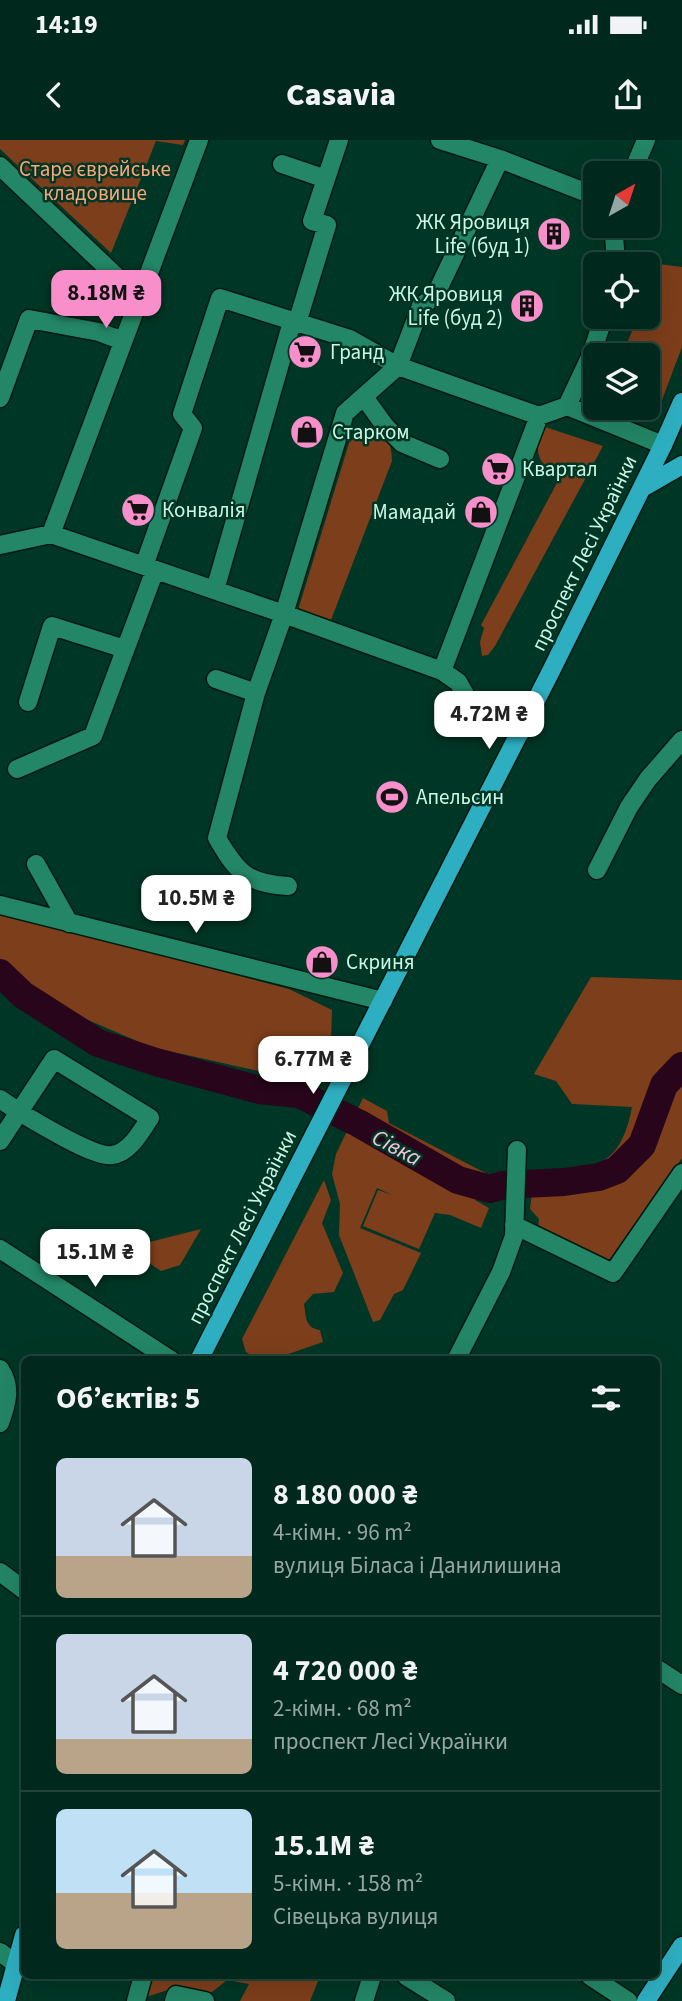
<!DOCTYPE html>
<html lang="uk">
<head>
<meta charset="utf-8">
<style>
  :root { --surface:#00281c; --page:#0e3429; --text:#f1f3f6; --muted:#95a6a3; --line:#22443b; --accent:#f98fca }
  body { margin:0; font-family:"Source Sans 3",sans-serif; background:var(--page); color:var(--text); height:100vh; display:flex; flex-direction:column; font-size:26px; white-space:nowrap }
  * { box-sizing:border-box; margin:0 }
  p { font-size:23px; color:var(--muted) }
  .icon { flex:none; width:38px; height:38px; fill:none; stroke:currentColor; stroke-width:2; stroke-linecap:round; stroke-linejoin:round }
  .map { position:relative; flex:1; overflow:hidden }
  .sheet { position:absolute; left:21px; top:1216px; width:639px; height:623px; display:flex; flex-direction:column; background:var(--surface); border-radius:10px; box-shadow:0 7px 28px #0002,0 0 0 2px var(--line) }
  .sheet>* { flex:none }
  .needle { width:46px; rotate:39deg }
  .controls { position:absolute; left:583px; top:21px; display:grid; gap:14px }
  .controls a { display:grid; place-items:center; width:77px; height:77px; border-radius:10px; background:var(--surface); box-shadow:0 7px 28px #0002,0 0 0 2px var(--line); font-size:35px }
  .price { position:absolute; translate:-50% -60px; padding:0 16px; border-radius:14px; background:#fff; color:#222; font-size:23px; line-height:46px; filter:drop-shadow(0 2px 4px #0008) }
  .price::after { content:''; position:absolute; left:50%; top:42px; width:21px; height:16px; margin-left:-10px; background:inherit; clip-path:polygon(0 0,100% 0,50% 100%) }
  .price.current { background:var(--accent); color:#111 }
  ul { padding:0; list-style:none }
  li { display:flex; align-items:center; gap:21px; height:175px; padding:0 35px }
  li+li { border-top:2px solid var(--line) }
  li span { display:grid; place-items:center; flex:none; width:196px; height:140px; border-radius:10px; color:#555 }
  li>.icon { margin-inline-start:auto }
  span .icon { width:84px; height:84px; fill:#fffc; stroke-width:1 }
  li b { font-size:30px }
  h2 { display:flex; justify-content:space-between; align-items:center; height:84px; padding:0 35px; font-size:30px }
  .status { display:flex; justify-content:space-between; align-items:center; height:49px; padding:0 35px; background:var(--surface); direction:ltr }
  .status svg { height:19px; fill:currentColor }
  header { display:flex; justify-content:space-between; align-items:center; height:91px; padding:0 35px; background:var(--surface); font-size:32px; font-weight:800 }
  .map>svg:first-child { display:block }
</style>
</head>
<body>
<div class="status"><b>14:19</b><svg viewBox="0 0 49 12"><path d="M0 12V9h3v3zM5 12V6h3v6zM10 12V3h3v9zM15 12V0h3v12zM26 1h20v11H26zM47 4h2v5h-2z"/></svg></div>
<header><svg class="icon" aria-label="back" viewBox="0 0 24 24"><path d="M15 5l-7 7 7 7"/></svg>Casavia<svg class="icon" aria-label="share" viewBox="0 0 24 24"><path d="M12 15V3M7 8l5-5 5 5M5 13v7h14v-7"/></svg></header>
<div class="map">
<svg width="682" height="1861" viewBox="0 0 682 1861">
  <rect width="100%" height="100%" fill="#003625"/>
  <path fill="#7d3e1b" d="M0,0h185l-2,5 -27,-4 -45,112 -111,-104z
    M659,124l23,3v80l-20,53 -14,8v-53h-26l16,-38h10v-24z
    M545,287l58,19 -108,200 -7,9 -6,1 -2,-14 4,-14 -3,-3 77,-144c-19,-22 -27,-26 -13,-54z
    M366,290c20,1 26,13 26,31l-61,159 -33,-10 51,-167 8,-9z
    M0,773l289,76 43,21 -1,32 -23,40 -157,-35 -63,-27 -58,-35 -30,-23z
    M591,837l91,3v178l-83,116 -63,-27 3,-28 -9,-10 4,-34c56,-5 86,-4 98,-68l-60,-3 -16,-23 -22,-7z
    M363,958l24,13 2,12 108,56 -22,21 14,8 -8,20 -31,-13 -15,-2 -16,36 -56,-23 15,-36 14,5 -15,-7 -17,40 61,25 -18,37 -9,4 -14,26 -7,2 -34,-87 1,-31 -8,-30 4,-20z
    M324,1040l7,20 -9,23 21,50 -9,19 -21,2 -9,10c2,13 1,24 16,26l3,12 -52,18h-12l-13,-8 -4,-13z
    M201,1089l-21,36 -19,6 -21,-14 -6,-11z
    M149,1836h171l-10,25h-70l9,-17 -22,-4 -20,16 -33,-8 -31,10z"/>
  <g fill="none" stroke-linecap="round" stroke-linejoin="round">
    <path stroke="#28051b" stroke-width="28" d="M0,833l23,22 75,48 58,19 104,28 39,4 59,29 100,57 32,9 13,-4 61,-3 35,-5 18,-7 25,-25 22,-60 18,-19"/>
    <g stroke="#001a10" stroke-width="21">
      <path id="minor" d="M440,0l60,19 95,37
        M282,24l44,15
        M0,26l139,132
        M632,33l14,-33
        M616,86l-2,8 2,30
        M604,177l-13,38 -24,51 96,39
        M297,183l30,-98 -15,-4 27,-81
        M364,257l21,29 17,17 38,16
        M0,258l29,-79 70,13 24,9
        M51,394l148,-394
        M0,405l51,-11 233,80 158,57 16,11 15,26 47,25
        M144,426l49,-138 -11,-14 38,-116 130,41 48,27 141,50
        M215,450l77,-268
        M442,531l97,-255 28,-10
        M216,539l40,14
        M28,562l24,-76 73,23
        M17,629l76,-33 62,-166
        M36,724l33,59
        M597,730l32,-63 19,-28 34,-39
        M288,746c-41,-2 -51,-14 -71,-48l39,-145 28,-79 61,-201 53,-47 23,-60 14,-10 65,-137
        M0,765l383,96
        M54,919l96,59c-9,13 -20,35 -38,37 -18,3 -75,-33 -93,-43z
        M0,959l19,13 -19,29
        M514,1085l99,48 69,-100
        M0,1109l171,111
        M456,1220l45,-88 13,-36 3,-86
        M0,1229c12,18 7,35 0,54
        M0,1432l24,18
        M656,1528l26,17
        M0,1812l16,12
        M406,1836l40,25
        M590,1836l38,25
        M136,1861l7,-25
        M174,1861l2,-6 29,6
        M364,1861l8,-25"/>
    </g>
    <g stroke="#001a10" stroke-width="21">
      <path id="major" d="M644,347l38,-22
        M199,1220l351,-687 113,-228 19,-43
        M6,1861l18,-66
        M646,1861l36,-55"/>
    </g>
    <use href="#minor" stroke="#238666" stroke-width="18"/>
    <use href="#major" stroke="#2eafc1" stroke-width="18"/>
  </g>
  <defs>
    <g id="building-disc" transform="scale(1.75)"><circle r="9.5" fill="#f98fca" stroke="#003625"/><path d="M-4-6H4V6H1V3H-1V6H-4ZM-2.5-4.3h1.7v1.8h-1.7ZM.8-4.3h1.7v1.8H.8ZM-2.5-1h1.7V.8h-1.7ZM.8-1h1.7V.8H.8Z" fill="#111"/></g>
    <g id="supermarket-disc" transform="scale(1.75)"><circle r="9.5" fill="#f98fca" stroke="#003625"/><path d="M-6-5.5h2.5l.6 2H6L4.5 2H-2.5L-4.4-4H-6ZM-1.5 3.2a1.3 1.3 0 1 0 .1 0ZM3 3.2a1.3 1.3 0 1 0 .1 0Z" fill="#111"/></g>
    <g id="shop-disc" transform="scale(1.75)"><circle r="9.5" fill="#f98fca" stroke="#003625"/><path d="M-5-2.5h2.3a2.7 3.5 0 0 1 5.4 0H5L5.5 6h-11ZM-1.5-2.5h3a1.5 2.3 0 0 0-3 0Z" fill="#111"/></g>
    <g id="stadium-disc" transform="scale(1.75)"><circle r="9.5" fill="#f98fca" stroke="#003625"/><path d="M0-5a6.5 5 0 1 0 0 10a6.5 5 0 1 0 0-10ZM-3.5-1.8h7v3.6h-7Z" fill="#111"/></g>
  </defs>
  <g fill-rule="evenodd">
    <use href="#building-disc" x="554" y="94"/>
    <use href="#building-disc" x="527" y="166"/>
    <use href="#supermarket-disc" x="305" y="212"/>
    <use href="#shop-disc" x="307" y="292"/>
    <use href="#supermarket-disc" x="498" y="329"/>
    <use href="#supermarket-disc" x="138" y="370"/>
    <use href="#shop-disc" x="481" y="372"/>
    <use href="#stadium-disc" x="392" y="657"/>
    <use href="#shop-disc" x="322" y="822"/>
  </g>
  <g text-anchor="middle" stroke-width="5" stroke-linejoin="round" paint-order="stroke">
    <g font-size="21" fill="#fca67c" stroke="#003625">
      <text x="95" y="36">Старе єврейське<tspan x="95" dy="24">кладовище</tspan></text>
    </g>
    <g font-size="21" fill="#ccf7e4" stroke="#003625" text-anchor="start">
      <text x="530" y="89" text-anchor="end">ЖК Яровиця<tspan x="530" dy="24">Life (буд 1)</tspan></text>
      <text x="503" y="161" text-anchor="end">ЖК Яровиця<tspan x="503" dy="24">Life (буд 2)</tspan></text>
      <text x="330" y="219">Гранд</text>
      <text x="332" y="299">Старком</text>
      <text x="522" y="336">Квартал</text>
      <text x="162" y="377">Конвалія</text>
      <text x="456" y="379" text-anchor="end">Мамадай</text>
      <text x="416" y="664">Апельсин</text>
      <text x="346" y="829">Скриня</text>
    </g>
    <g font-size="21" fill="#ccf7e4" stroke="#003625">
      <text transform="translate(584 413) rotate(-64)" y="7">проспект Лесі Українки</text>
      <text transform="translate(242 1087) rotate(-63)" y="7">проспект Лесі Українки</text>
    </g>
    <g font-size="23" font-style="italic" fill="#fbc0de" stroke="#003625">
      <text transform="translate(397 1007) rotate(28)" y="8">Сівка</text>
    </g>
  </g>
</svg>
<div class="controls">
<a><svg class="needle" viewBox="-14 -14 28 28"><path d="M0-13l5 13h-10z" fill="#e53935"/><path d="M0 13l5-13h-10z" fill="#95a6a3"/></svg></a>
<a><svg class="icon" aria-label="locate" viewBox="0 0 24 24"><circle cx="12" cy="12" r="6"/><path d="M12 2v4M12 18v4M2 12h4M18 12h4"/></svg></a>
<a><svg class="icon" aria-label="layers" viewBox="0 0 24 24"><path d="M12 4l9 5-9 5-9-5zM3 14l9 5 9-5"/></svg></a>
</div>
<b class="price current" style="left:106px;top:190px">8.18M ₴</b>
<b class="price" style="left:489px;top:611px">4.72M ₴</b>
<b class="price" style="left:196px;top:795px">10.5M ₴</b>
<b class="price" style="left:313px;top:956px">6.77M ₴</b>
<b class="price" style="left:95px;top:1149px">15.1M ₴</b>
<section class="sheet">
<h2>Об’єктів: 5<svg class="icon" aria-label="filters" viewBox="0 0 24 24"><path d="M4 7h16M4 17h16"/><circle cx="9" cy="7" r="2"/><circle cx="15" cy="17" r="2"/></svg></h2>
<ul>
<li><span style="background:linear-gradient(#c9d6e8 70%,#b9a48a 0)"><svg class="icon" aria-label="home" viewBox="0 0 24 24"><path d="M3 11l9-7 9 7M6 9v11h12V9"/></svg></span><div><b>8 180 000 ₴</b><p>4-кімн. · 96 m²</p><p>вулиця Біласа і Данилишина</p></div></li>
<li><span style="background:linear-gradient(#c9d6e8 75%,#b9a48a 0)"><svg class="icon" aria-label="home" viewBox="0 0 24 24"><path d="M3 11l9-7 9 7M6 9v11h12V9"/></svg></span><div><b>4 720 000 ₴</b><p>2-кімн. · 68 m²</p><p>проспект Лесі Українки</p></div></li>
<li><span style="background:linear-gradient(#bfe0f5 60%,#b9a48a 0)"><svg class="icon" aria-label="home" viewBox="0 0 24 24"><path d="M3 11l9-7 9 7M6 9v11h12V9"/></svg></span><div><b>15.1M ₴</b><p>5-кімн. · 158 m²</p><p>Сівецька вулиця</p></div></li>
</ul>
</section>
</div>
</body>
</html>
